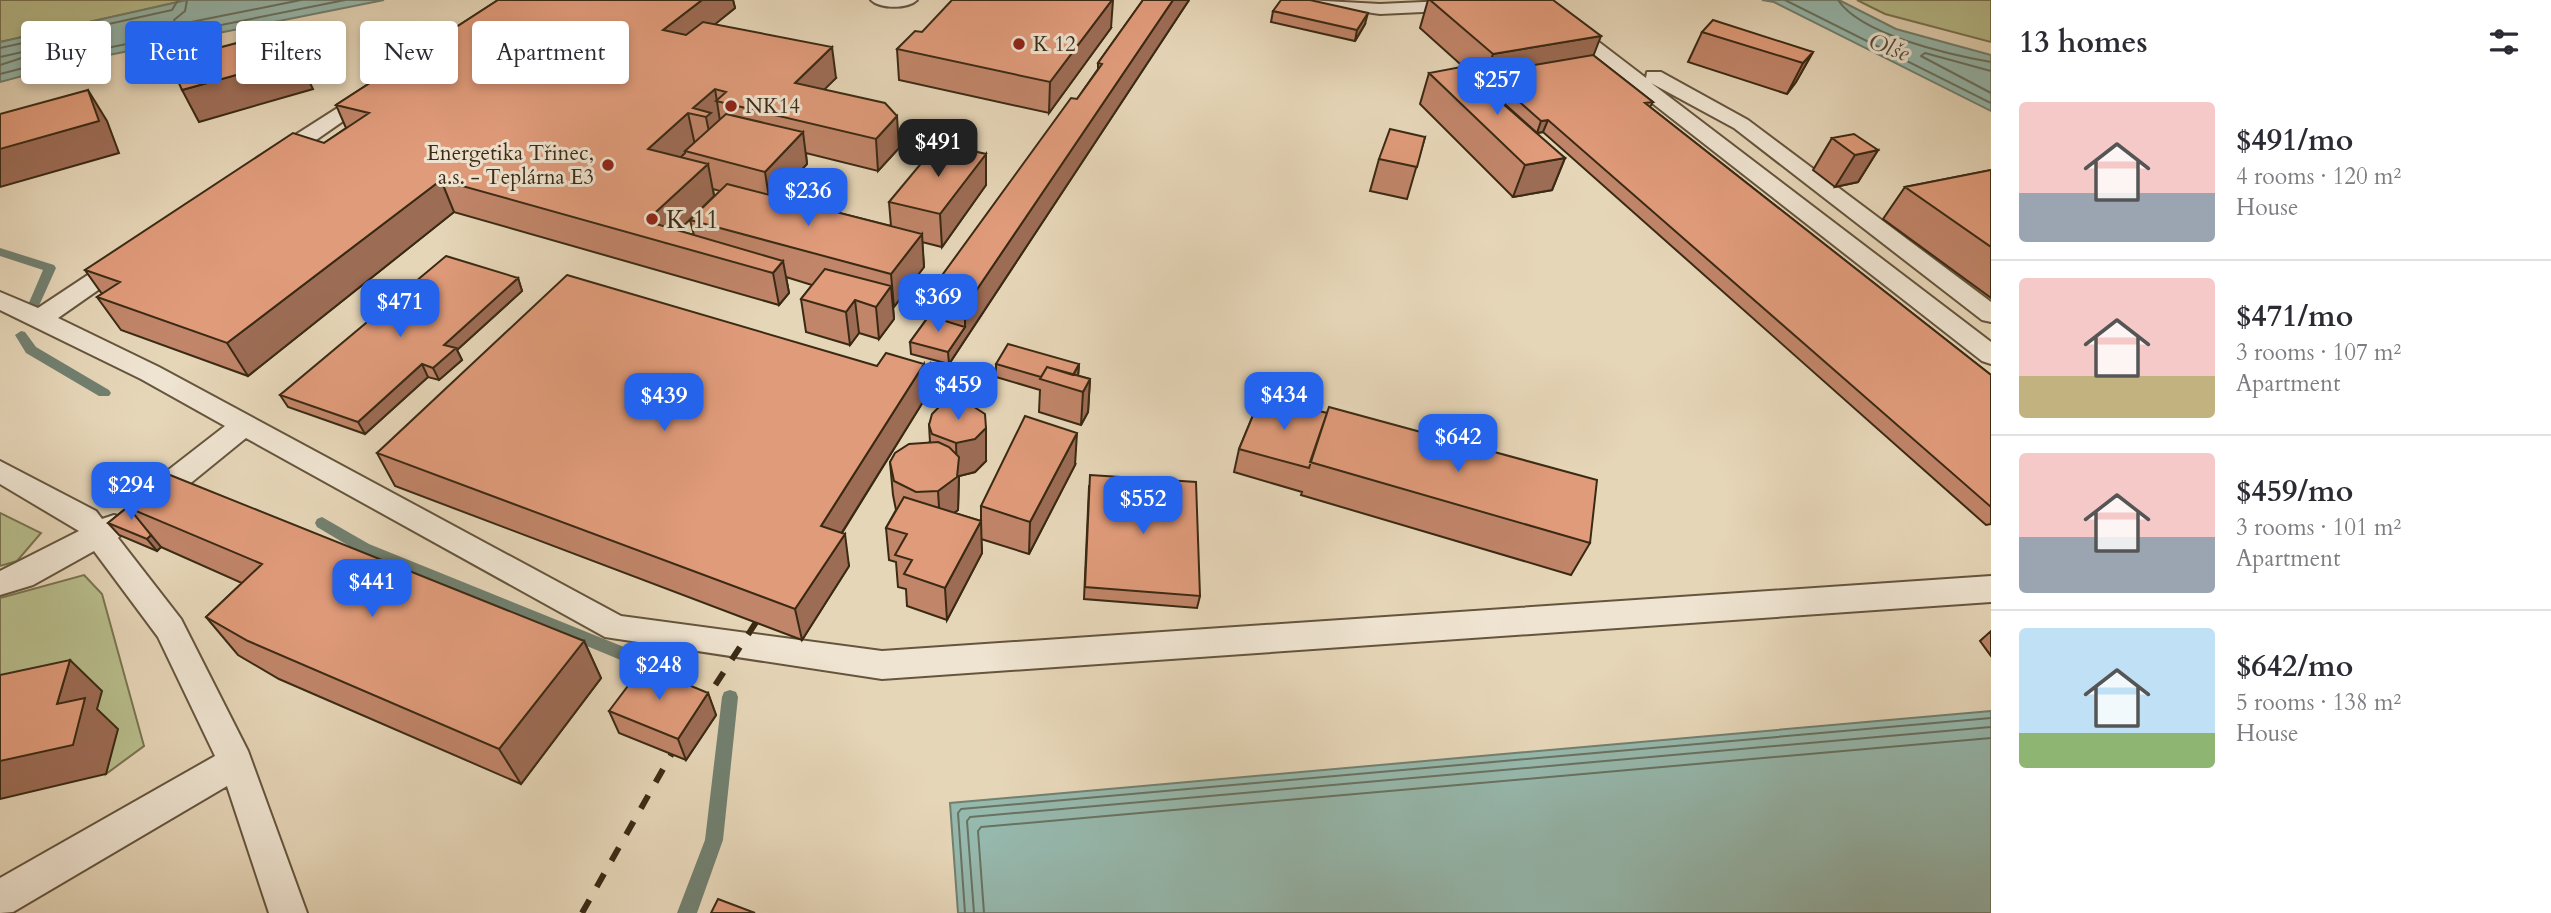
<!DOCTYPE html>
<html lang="en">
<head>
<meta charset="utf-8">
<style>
  :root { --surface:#fff; --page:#f2f2f3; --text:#2b2b33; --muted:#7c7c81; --line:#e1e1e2; --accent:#2563eb }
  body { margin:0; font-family:Cardo,serif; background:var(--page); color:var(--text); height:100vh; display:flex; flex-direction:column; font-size:26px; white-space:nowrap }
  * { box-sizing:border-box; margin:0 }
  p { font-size:23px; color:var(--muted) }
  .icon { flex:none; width:38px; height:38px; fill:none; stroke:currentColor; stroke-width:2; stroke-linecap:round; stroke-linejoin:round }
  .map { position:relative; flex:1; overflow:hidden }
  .side { display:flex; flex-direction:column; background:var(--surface); width:560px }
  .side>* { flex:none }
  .top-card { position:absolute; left:21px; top:21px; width:665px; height:63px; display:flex; gap:14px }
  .price { position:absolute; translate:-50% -60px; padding:0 16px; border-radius:14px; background:var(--accent); color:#fff; font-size:23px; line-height:46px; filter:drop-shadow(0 2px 4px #0008) }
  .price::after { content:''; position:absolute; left:50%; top:42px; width:21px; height:16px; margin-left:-10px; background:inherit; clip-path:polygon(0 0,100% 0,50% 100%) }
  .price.current { background:#222; color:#fff }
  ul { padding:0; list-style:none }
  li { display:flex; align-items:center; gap:21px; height:175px; padding:0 28px }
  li+li { border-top:2px solid var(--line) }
  li span { display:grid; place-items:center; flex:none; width:196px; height:140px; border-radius:7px; color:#555 }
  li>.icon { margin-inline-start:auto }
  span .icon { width:84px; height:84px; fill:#fffc; stroke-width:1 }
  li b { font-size:30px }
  h2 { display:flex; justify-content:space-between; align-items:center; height:84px; padding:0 28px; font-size:30px }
  .chip { padding:0 24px; border-radius:7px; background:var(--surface); box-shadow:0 4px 10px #0003; font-size:24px; line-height:63px }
  .chip.current { background:var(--accent); color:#fff }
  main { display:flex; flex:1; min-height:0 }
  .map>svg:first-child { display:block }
</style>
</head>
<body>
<main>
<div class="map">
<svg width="1991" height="913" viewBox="0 0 1991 913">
  <rect width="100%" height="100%" fill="#e6d6b8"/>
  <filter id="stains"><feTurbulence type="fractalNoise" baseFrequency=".00286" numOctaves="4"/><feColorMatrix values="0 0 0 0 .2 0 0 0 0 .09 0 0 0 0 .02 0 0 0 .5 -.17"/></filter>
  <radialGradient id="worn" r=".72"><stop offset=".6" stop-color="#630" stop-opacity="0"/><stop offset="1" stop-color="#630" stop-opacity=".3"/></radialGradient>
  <path fill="#b8bd8c" stroke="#797450" stroke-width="2" d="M0,0h187l-187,42z
    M1857,0h134v42l-106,-28z
    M0,513l41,20 -24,28 -17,5z
    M84,575l18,19 42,152 -38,28 11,-45 -27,5 11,-43 -101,22v-115z"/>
  <path fill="#96b9ae" stroke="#718070" stroke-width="2" d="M187,0h197l-305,61 -79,21v-40z
    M1762,0h77l57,29 95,26v56l-217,-109z
    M1991,711v202h-1033l-8,-110z"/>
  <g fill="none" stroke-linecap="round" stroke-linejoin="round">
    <path stroke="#687261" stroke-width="2" d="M187,0l-2,11 -11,9 2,5 125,-25
      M1785,0l206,103
      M1838,0c23,35 113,55 153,62
      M0,48l172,-38 6,-10
      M0,57l36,-8 4,3 -40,13
      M1991,71l-66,-18 -4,3 70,37
      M0,74l77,-20 268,-54
      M965,913l-7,-100 3,-4 1030,-91
      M974,913l-7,-92 3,-4 1021,-90
      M984,913l-6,-82 3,-4 1010,-89"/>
    <path fill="#718070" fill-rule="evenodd" d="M0,248l54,17 2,3 -18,40h-8l-2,-3 15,-35 -43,-14z
      M21,331l4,1 11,15 73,43 2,3 -2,3h-10l-73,-43 -11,-18z
      M322,517l47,27 317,128 2,5 -2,5 -6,2 -6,-2 -315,-130 -42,-25 -2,-4 2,-4z
      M730,690l6,2 2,5 -15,143 -26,73h-20l28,-73 17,-143 2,-5z"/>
    <g stroke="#65553d" stroke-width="4">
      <path id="lane" d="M871,0h46c-9,9 -37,9 -46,0z
        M1306,0l74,4 87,-4 7,5 -9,5 -85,4 -65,-9z
        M1567,21l7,2 72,55 1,-6h14l87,48 243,182v20l-9,-2 -248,-192 -83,-45 340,259v22l-9,-3 -422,-330 -2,-4z
        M372,86l10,6 -3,4 -96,67h-16l-3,-5 3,-5z
        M123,255l8,2 4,5 -4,5 -73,51 101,49 462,249 261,35 1109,-75v26l-1109,77 -277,-42 -359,-199 -86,70 -10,3 -10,-3 -4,-8 4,-8 85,-66 -84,-47 -141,-69v-18l38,16 77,-51z
        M0,461l96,50 6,8 12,-4 10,3 5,8 -11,12 63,81 67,132 59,162h-38l-42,-127 -214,126 -13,1v-35l215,-122 -57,-119 -64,-86 -61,34 -33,10v-24l79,-40 -79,-47z"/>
    </g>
    <use href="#lane" fill="#efe4d1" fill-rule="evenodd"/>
    <path stroke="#3a2a14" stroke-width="5" stroke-dasharray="11 11" stroke-linecap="butt" d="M914,390l31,-46"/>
    <path stroke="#3a2a14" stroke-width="6" stroke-dasharray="15 15" stroke-linecap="butt" d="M699,710l67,-103
      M582,913l98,-174"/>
  </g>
  <path fill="#c18569" stroke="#3a2a14" stroke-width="2" fill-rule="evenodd" d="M498,0h235l2,8 -20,16 121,54 -12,11 75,59 -21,23 -72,-18 1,11 -31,33 115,29 -2,-24 97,-48v31l-44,62 -20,-5 2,25 -31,40 1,12 -15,20 -20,-6 -9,12 -44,-13 -5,-33 11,-14 -26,-8 3,16 -10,12 -325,-93 -206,164 -127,-46 -24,-33 5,-3 -17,-24 239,-127 22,-15 -10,-23zM713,189l7,2 -30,29 4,15 -16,-4 36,-35z
    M1143,0h46l-240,364 -38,-10 -1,-12 18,-25 -1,-21 150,-197 21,-30v-6z
    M1428,0h125l40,55 60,47 -3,5 341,268v149l-5,1 -443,-393 -6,1 -117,-105z
    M1273,11l92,13 -10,17 -84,-19z
    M1111,28l-62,85 -150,-33 -2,-31 25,-17z
    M1702,32l111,20 -17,30 -9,12 -99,-32z
    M1429,73l136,85 -13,32 -39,7 -93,-93z
    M1425,137l-18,62 -37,-8 9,-32z
    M1832,138l46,12 -20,32 -23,5 -22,-17z
    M1991,170v128l-108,-79 22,-32z
    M518,278l4,13 -65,59 5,10 -23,20 -11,-3 -63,57 -77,-27 -8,-12z
    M924,364l2,33 -84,136 7,33 -47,74 -407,-154 -18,-33 500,-87z
    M996,364h83l-1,12 12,3 -2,33 -7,13 -42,-13 1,-22 -44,-13z
    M1261,396l329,147 -19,32 -270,-80 1,-3 -68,-20 5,-23z
    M929,425l57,36 -11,11 -16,4 -1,34 -4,3 27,8v-15l94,-41 -46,89 -48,-15 1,14 -35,67 -40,-14 -1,-17 -8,-2 -2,-25 -7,-2 -3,-32 10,-18 -3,-15 -3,-33 40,-20z
    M1089,487l111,109 -3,12 -113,-9z
    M146,492l438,149 17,37 -80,106 -242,-105 -41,-24 -32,-38 36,-34 -81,-36 -4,4 -38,-16 -11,-12z
    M1991,631v25l-11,-15z
    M708,693l8,22 -30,45 -67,-27 -10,-22z"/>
  <path fill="#9d6c55" stroke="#3a2a14" stroke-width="2" d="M702,0h31l2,8 -65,53 -7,-31z
    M1112,0h1l-2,28 -62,85 1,-31z
    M1173,0h16l-240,364 -1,-12 17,-25v-20z
    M1368,13l-3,11 -10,17 2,-11z
    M1601,36l-12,31 -102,6 6,-19z
    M832,47l4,31 -36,36 -5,-31z
    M1813,52l-17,30 -9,12 16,-31z
    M298,58l15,31 -114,33 -17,-32z
    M715,89l5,32 -11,11 -3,-15 -13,-9z
    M88,90l19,31 12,32 -119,34v-38z
    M688,113l7,32 -10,6v2l-29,28 -8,-32z
    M897,116l2,32 -21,23 -2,-32z
    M1548,120l-5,12 -6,1 4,-12z
    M803,132l4,32 -37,40 -5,-32z
    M1878,150l-20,32 -23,5 20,-32z
    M986,154v31l-44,62 -2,-33z
    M1565,158l-13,32 -39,7 12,-32z
    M708,164l6,32 -48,47 -20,-22z
    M441,180l13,32 -206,164 -21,-33z
    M922,234l2,33 -30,40 -3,-33z
    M783,261l6,32 -10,12 -6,-32z
    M518,278l4,13 -65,59 5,10 -23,20 -6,-12 11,-23z
    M891,286l3,33 -15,20 -3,-32z
    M855,300l4,33 -9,12 -4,-33z
    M422,364l6,13 -63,57 -7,-12z
    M924,364l2,33 -100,161 -5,-32z
    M1079,364l-1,12 -11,11z
    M1090,379l-2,33 -7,13 2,-33z
    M986,428v33l-11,11 -16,4 -1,34 -18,13 -2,-32 19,-15 -1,-33z
    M1077,433l-2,32 -46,89 1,-32z
    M981,521l1,32 -35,67 -2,-32z
    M845,534l4,32 -47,74 -7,-31z
    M151,535l10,12 -4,4 -10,-12z
    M584,641l17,37 -80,106 -22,-35z
    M70,660l32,31 -5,18 21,20 -12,45 -106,25v-38l57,-57z
    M708,693l8,22 -30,45 -8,-21z"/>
  <path fill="#e09b7a" stroke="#3a2a14" stroke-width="2" d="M498,0h204l-39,30 23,5 17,-13 129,25 -37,36 90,20 12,13 -21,23 -160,-38 10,-9 -11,-3 -22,19 18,5 -5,4 -18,-4 -40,36 60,15 -62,57 137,40 -10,12 -332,-93 -214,163 -130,-46 23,-15 -35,-12 208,-137 31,10 45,-30 -33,-8z
    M952,0h160l-62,82 -153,-33 18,-18 7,1z
    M1143,0h30l-208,307 -38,-11 144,-198 6,1 25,-35 -4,-1z
    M1281,0h29l58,13 -11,17 -84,-19z
    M1430,0h123l48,36 -108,18z
    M1713,20l100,32 -10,11 -101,-31z
    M282,31l16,27 -116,32 -13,-29z
    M1593,55l60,47 -8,1 346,272v132l-443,-387 -7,1 -54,-48z
    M1461,67l104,91 -40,7 -96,-92z
    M88,90l11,31 -99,28v-35z
    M726,114l77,18 -38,40 -80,-21z
    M1390,129l35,8 -8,30 -38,-8z
    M1854,134l24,16 -23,5 -23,-17z
    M938,143l48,11 -46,60 -51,-12z
    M1991,170v77l-86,-60z
    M727,184l195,50 -31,40 -201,-54z
    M446,256l72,22 -74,67 12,3 -23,20 -11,-4 -64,58 -78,-27z
    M825,269l66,17 -15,21 -21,-7 -9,12 -45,-13z
    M567,275l310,91 9,-13 38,11 -103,162 24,8 -50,75 -418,-156z
    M929,316l36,11 -17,25 -38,-10z
    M1008,344l71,20 -6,11 -26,-8 -6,10 -45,-13z
    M1047,367l43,12 -7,13 -43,-13z
    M1261,396l66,17 -18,55 -70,-19z
    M956,402l12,1 17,11 1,14 -11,11 -19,4 -24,-9 -3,-9 3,-11 7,-7z
    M1329,407l268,73 -7,63 -280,-81z
    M1025,416l52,17 -47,89 -49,-16z
    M938,442l11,5 10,10 -2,20 -19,14 -22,1 -22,-11 -4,-19 5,-9 14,-9z
    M170,475l414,166 -85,108 -251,-108 -42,-24 56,-53 -133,-56z
    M1090,475l106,7 4,114 -115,-9z
    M146,492h2l-19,16 22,27 -4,4 -39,-16z
    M904,497l77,24 -36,67 -41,-14 8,-14 -17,-5 12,-21 -21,-6z
    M70,660l-13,44 28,-6 -12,47 -73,16v-86z
    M643,666l65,27 -30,46 -69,-28z
    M718,899l37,14h-44z"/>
  <g fill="#8f2418" stroke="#efe4d1" stroke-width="2.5">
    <circle cx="1019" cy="44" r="7"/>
    <circle cx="731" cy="106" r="7"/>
    <circle cx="608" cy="165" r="7"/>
    <circle cx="652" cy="219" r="7"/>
  </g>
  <g text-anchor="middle" stroke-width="6" stroke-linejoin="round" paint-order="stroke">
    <g font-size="21" fill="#3a2a14" stroke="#efe4d1" text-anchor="start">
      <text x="1033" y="51">K 12</text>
      <text x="745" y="113">NK14</text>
      <text x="594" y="160" text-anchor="end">Energetika Třinec,<tspan x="594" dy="24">a.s. - Teplárna E3</tspan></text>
    </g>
    <g font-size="23" font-style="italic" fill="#514e3a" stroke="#efe4d1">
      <text transform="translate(1889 47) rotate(19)" y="8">Olše</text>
    </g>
    <g font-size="26" fill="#3a2a14" stroke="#efe4d1" text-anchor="start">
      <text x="666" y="228">K 11</text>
    </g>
  </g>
  <rect width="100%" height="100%" filter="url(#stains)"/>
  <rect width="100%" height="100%" fill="url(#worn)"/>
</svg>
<b class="price" style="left:1497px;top:117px">$257</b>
<b class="price current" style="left:938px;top:179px">$491</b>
<b class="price" style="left:808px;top:228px">$236</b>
<b class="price" style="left:938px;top:334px">$369</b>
<b class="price" style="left:400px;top:339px">$471</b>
<b class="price" style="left:958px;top:422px">$459</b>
<b class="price" style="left:1284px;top:432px">$434</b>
<b class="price" style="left:664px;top:433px">$439</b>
<b class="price" style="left:1458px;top:474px">$642</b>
<b class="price" style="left:131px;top:522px">$294</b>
<b class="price" style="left:1143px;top:536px">$552</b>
<b class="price" style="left:372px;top:619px">$441</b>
<b class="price" style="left:659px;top:702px">$248</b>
<div class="top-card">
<a class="chip">Buy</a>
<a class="chip current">Rent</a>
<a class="chip">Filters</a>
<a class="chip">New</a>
<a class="chip">Apartment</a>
</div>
</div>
<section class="side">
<h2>13 homes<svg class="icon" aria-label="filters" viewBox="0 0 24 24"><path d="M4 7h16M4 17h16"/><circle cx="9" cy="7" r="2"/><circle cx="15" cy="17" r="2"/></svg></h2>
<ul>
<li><span style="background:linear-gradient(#f6c9c9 65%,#9aa5b1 0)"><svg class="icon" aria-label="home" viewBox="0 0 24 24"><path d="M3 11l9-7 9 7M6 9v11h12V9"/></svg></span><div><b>$491/mo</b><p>4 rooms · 120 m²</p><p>House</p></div></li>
<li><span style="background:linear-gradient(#f6c9c9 70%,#c2b280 0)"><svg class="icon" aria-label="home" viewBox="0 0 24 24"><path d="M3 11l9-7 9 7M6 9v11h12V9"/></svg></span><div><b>$471/mo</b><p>3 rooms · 107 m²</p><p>Apartment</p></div></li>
<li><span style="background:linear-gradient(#f6c9c9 60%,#9aa5b1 0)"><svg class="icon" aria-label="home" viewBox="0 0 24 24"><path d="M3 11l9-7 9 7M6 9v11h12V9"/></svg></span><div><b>$459/mo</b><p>3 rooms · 101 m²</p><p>Apartment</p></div></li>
<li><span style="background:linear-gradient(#bfe0f5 75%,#8fb573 0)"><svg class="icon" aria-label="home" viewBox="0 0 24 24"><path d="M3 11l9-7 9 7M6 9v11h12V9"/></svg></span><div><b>$642/mo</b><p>5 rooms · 138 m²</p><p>House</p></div></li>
</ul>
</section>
</main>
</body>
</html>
